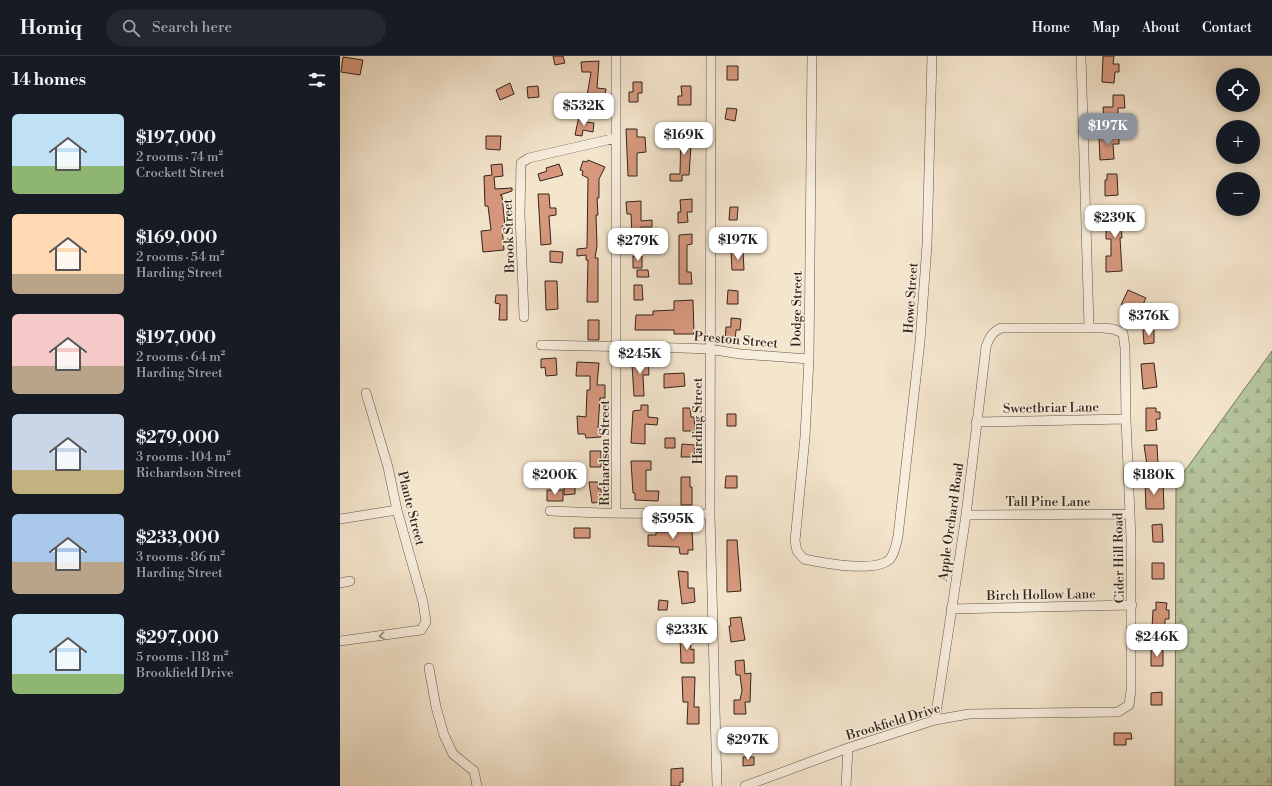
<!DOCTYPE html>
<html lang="en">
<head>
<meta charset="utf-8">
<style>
  :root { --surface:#171b24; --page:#242831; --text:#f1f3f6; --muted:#9ea1a6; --line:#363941; --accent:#8c9099 }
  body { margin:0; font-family:"Libre Bodoni",serif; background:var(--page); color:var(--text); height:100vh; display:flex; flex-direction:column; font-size:15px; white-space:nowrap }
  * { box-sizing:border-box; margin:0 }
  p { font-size:13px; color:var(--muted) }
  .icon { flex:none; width:22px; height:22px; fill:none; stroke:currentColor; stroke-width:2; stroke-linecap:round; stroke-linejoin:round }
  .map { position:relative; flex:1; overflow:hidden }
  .details { display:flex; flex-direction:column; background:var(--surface); width:340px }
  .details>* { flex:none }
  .tools { position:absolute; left:876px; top:12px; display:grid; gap:8px }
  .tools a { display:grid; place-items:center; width:44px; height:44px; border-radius:50%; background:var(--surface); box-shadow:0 2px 10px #0003; font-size:20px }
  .price { position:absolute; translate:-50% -34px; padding:0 9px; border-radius:8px; background:#fff; color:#222; font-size:13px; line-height:26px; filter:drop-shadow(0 1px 2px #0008) }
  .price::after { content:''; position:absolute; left:50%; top:24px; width:12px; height:9px; margin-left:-6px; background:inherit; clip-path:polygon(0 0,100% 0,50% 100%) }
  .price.active { background:var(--accent); color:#fff }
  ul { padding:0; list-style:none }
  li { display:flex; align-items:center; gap:12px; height:100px; padding:0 12px }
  li span { display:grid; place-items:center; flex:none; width:112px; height:80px; border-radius:6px; color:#555 }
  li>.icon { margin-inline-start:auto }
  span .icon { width:48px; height:48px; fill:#fffc; stroke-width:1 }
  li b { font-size:17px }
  h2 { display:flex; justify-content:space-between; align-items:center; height:48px; padding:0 12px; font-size:17px }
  header { display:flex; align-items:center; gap:24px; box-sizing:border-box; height:56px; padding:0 20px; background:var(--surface); border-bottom:1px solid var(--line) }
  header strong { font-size:19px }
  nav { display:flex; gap:22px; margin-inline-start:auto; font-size:14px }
  .search { width:280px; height:36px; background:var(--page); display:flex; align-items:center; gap:10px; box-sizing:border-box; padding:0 14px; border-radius:22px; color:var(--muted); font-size:15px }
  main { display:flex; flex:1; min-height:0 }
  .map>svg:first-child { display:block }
</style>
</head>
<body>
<header>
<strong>Homiq</strong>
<div class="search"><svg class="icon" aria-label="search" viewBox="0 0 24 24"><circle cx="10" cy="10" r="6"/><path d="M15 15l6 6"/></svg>Search here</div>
<nav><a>Home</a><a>Map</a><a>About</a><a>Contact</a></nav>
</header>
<main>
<section class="details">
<h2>14 homes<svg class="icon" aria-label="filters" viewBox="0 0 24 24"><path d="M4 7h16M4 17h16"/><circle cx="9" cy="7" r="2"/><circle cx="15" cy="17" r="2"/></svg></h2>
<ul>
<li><span style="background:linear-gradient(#bfe0f5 65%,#8fb573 0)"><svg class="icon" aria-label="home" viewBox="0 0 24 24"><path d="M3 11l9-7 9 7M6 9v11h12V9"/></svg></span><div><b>$197,000</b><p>2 rooms · 74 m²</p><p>Crockett Street</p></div></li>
<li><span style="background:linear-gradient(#ffd9b3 75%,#b9a48a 0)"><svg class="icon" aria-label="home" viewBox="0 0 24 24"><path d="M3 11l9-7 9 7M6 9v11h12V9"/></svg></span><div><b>$169,000</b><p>2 rooms · 54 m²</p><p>Harding Street</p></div></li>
<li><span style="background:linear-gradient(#f6c9c9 65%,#b9a48a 0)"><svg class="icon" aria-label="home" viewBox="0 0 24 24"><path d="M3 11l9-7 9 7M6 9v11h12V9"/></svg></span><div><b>$197,000</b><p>2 rooms · 64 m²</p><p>Harding Street</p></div></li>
<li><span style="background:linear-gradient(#c9d6e8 70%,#c2b280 0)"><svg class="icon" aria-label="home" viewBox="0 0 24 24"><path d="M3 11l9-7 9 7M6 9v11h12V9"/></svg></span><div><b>$279,000</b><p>3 rooms · 104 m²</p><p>Richardson Street</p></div></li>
<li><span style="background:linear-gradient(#a9c7e8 60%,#b9a48a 0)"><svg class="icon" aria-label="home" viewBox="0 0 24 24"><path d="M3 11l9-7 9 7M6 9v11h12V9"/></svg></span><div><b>$233,000</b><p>3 rooms · 86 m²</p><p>Harding Street</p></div></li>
<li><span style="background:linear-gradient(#bfe0f5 75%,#8fb573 0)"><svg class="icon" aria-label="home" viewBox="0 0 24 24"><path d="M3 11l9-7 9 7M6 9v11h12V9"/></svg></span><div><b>$297,000</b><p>5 rooms · 118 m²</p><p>Brookfield Drive</p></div></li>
</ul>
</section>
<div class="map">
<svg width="932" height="730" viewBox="0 0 932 730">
  <defs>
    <pattern id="forest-firs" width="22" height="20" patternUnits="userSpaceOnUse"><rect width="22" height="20" fill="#b6c69d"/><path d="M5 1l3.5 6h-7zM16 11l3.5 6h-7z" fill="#9daa87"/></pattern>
  </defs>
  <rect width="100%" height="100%" fill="#f4e5cd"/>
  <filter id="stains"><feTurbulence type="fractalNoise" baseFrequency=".005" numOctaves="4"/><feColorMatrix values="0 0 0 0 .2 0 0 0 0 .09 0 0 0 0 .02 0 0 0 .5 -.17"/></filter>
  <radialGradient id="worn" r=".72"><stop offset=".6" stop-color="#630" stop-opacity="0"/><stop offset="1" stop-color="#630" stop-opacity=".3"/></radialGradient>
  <path fill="url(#forest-firs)" stroke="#74765c" d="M932,295v435h-97l1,-303z"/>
  <path fill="#d7987e" stroke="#31251a" d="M213,0h10l2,7 -10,2z
    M763,0h11l-1,8h6v8h-4l-1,11 -12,-1z
    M3,1l20,3 -3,15 -19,-3z
    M259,5l-2,27 9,1 -2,10 -17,-3 4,-24h-9l-1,-10z
    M387,10h11v14h-11z
    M293,26h9v11h-4v9h-9v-10h4z
    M170,27l4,11 -14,6 -4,-10z
    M198,30l1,11 -11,1 -1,-11z
    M341,30h10v19h-13v-9h4z
    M773,39h11l1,13h-7v11h-14l-1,-12h10z
    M387,52l10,1 -2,12 -10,-2z
    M239,60l6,2v4l9,1 -1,9 -10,-2 -1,6 -7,-1z
    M286,73h11v8h8l1,15 -9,1v23h-9z
    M341,74l11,1 -3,44h-7v6h-12v-7h10z
    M146,80h15l-1,14 -14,-1z
    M779,80v8h-6l1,15 -14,1 -1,-23z
    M248,104l17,7 -6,12v19h-2l1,17h-2l1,31 -2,12h3v44h-11l1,-42h-2v-5l-9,1v-7l10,-1 1,-70 -6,-3 1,-4 -3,-1 3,-9 4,1z
    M162,108l1,12 -9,1 1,12 17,-1v3l-12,4 2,1 3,30h-3l2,24 -21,2 -2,-21 10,-1 -3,-24h-3l-1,-30 8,-1 -1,-10z
    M219,108l4,11 -23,6 -2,-7 9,-3 -1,-3z
    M767,118h10l1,21 -13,1v-16h2z
    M198,138h11l1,14h6v7l-7,1 2,28 -10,1z
    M352,143v13h-5l1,10 -10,1v-11h3l-1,-12z
    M301,145v20l11,-1v7h-11l1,8h-10l-1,-21h-4l-1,-12z
    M390,151h8l-1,13h-8z
    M783,151l2,18h-4l1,13h-2l2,33 -16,1v-16h5v-17h-5v-13h2v-18z
    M352,178v10l-5,1v27h4l1,12h-13v-49z
    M210,195l13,1 -1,11 -12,-1z
    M403,195l1,19h-12l-1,-18z
    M293,200h9v12h-9z
    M297,214h11l1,7h-12z
    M205,225h12l1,28 -12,1z
    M294,229h8l1,15h-9z
    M388,234l10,1v13h-11z
    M788,234l18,8 -7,15 -18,-8z
    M156,239h11v25h-8l1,-16 -5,-1z
    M353,244l1,34h-20v-4h-39l1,-15h17v-4l21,-1v-9z
    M391,262l10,1 -1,11h-4l-1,11h-10l1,-14h5z
    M248,264h11v20h-11z
    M803,274h11v13l-10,1z
    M308,300l1,19h-6l1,21h-10l-2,-31h6v-8z
    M216,302l1,17 -11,1 -1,-9 -4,1v-9z
    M237,306l22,1 -2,22h8v13h-5l-2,30h2l1,9 -15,1 -1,-4h-7l-1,-18 9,1 1,-27h3v-14h-14z
    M814,307l3,24 -14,2 -2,-25z
    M344,317l1,13 -21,2v-14z
    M301,349h7v12l10,1 -1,7 -12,-1v20l-14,-1 2,-32 8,-1z
    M343,352h7l1,9h3l1,14h-12z
    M806,352h10v4h4v7h-4l1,11 -11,1z
    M387,358h9v12h-9z
    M325,382h10v10h-10z
    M342,388l13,1 -1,12h-13z
    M804,389h13l1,19 -11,1z
    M250,395h11v16h-11z
    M291,405h20v9h-5v21h13l-1,10 -23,-1v-7h-2z
    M386,420h11v12h-12z
    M341,421h9v10h2v18h-11z
    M249,426h9v7h3l1,13 -10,1z
    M805,426h18l1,27h-18z
    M235,429v9l-11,1v-9z
    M207,434h16v11h-16z
    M822,468l1,18h-10l-1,-17z
    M234,472h16v10h-16z
    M339,474h13l1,20h-5v4h-8l-1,-7 -31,-1v-11h8v-3h23z
    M387,484h10l4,51 -14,1z
    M812,507h12v16h-12z
    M338,515l10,1v16h6l1,14 -13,2z
    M319,544l9,1 -1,9h-9z
    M816,546l11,1 -1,7h3v9h-4v9h-13l1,-18h3z
    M401,561l4,23 -14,2 -2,-16h2l-1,-8z
    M350,580l1,14 3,-1v14h-13l-1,-26z
    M811,594h12v16h-12z
    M404,604l1,14 6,-1 -1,29h-5l1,12h-12v-14h6l2,-9 -2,-16h-4l-1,-14z
    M342,621h13l-1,30h5v17h-12l1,-22h-5z
    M822,636v13h-11v-12z
    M774,677h17l1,6h-6v6h-12z
    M393,679h11l-1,16 -11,-1z
    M403,701h11v8l-11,1z
    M343,712v14h-3v4h-9v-17z"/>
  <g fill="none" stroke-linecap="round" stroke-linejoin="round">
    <g stroke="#625547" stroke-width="10">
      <path id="street" d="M276,0v457
        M371,0l-1,458 7,272
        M472,0l-3,303 -4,78 -10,104 2,10 7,8c19,4 72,14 86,0 5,-6 6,-15 8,-23l22,-194 7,-97 5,-189
        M741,0l8,271
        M184,261l-4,-103 1,-51 8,-5 87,-20
        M201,289l140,3 28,1 31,5 69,5
        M636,366l150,-3
        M210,455l52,2 108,1
        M626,459l164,-1
        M0,463l57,-9
        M0,527l10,-2
        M611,553l181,-4
        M0,585l81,-11 5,-8 -3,-20 -26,-92 -9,-43 -22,-74
        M89,612l7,39 8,28 9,19 21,17 3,15
        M405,730l103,-38 87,-28 34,-6 149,-2 11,-7 2,-15v-151l-5,-120 -1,-71 -2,-15 -10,-4 -10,-1h-102c-9,4 -12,10 -15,19l-20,168 -31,205
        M506,730l2,-38"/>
    </g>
    <use href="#street" stroke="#f8eede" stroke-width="9"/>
  </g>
  <defs><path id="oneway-chevron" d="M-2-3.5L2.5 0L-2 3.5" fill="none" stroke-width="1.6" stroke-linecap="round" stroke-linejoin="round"/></defs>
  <use stroke="#948a7c" href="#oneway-chevron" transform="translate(42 580) rotate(172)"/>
  <g text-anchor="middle" stroke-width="3" stroke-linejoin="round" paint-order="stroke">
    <g font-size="13" fill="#31251a" stroke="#f8eede">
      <text transform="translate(168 180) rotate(-92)" y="5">Brook Street</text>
      <text transform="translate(570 242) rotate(-86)" y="5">Howe Street</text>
      <text transform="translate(456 253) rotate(-89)" y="5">Dodge Street</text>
      <text transform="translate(396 283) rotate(5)" y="5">Preston Street</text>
      <text transform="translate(711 351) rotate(-1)" y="5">Sweetbriar Lane</text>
      <text transform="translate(357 365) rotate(-90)" y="5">Harding Street</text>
      <text transform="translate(264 397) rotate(-90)" y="5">Richardson Street</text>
      <text x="708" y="450">Tall Pine Lane</text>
      <text transform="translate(72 452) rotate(76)" y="5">Plante Street</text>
      <text transform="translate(610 466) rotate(-82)" y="5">Apple Orchard Road</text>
      <text transform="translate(778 502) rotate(-91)" y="5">Cider Hill Road</text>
      <text transform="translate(701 538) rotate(-1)" y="5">Birch Hollow Lane</text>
      <text transform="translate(553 665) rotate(-17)" y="5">Brookfield Drive</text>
    </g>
  </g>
  <rect width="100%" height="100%" filter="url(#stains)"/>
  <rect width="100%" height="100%" fill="url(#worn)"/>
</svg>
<div class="tools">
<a><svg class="icon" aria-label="locate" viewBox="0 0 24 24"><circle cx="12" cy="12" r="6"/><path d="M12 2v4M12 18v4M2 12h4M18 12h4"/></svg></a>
<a>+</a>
<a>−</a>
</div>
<b class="price" style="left:244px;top:71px">$532K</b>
<b class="price active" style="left:768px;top:91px">$197K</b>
<b class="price" style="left:344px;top:100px">$169K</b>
<b class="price" style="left:775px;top:183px">$239K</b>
<b class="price" style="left:398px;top:205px">$197K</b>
<b class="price" style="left:298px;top:206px">$279K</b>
<b class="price" style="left:809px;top:281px">$376K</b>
<b class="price" style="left:300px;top:319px">$245K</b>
<b class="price" style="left:215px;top:440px">$200K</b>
<b class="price" style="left:814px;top:440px">$180K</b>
<b class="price" style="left:333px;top:484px">$595K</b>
<b class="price" style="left:347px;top:595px">$233K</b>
<b class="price" style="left:817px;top:602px">$246K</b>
<b class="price" style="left:408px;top:705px">$297K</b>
</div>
</main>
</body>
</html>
